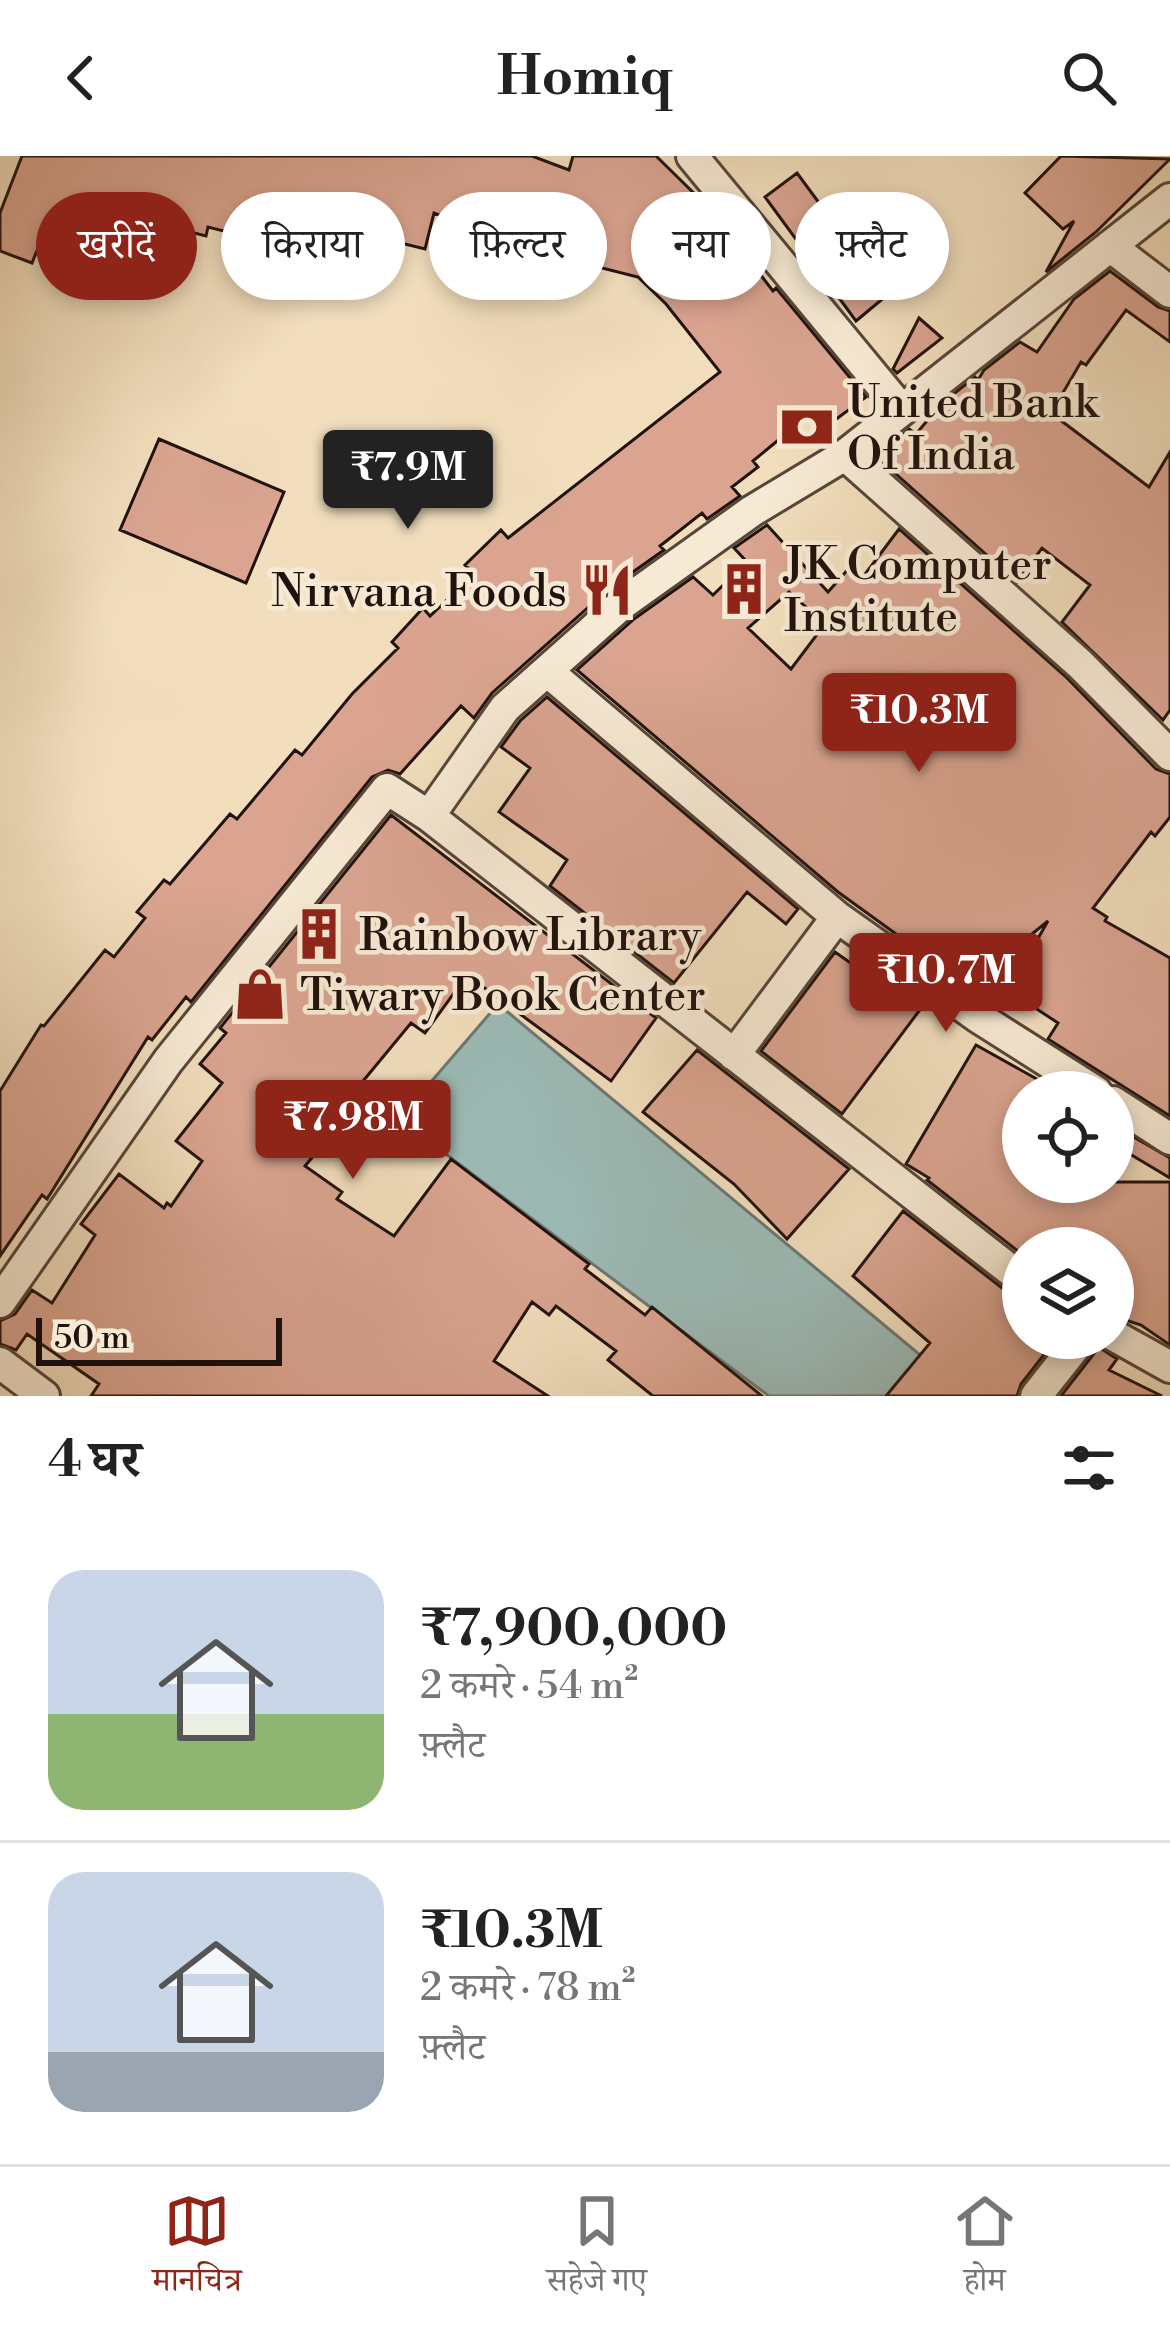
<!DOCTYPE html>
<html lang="hi">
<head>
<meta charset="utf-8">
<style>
  :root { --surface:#fff; --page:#f2f2f2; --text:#222; --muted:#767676; --line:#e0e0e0; --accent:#8f2418 }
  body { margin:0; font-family:"Libre Bodoni","Noto Serif Devanagari",serif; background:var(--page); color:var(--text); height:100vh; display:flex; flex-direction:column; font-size:45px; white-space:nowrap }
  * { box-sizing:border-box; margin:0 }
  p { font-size:39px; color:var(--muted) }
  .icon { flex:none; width:66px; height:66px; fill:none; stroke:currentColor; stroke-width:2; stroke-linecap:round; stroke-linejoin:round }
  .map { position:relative; height:1240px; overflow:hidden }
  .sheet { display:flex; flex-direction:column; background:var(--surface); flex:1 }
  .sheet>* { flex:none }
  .banner { position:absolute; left:36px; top:36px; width:1098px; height:108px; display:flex; gap:24px }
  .buttons { position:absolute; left:1002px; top:915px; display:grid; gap:24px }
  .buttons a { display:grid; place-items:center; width:132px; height:132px; border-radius:50%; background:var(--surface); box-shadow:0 6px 18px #0003; font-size:60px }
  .scale { position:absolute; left:36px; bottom:30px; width:246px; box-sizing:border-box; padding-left:12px; border:6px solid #22120d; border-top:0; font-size:33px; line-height:42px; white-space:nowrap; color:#22120d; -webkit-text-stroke:9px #f7ead4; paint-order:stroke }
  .price { position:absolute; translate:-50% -102px; padding:0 27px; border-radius:12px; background:var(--accent); color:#fff; font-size:39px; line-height:78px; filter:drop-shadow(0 3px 6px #0008) }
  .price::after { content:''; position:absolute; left:50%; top:72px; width:36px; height:27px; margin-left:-18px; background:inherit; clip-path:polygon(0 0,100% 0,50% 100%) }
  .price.active { background:#222; color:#fff }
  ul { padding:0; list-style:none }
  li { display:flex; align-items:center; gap:36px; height:300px; padding:0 48px }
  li+li { border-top:3px solid var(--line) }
  li span { display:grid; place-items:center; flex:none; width:336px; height:240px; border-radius:36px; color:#555 }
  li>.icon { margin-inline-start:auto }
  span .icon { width:144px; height:144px; fill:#fffc; stroke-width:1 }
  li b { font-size:51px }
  h2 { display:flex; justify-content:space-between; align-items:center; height:144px; padding:0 48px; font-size:51px }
  .tag { padding:0 42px; border-radius:54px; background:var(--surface); box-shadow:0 6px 18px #0003; font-size:42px; line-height:108px }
  .tag.active { background:var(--accent); color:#fff }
  header { display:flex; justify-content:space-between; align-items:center; height:156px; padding:0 48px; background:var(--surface); font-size:54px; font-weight:800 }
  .menu { display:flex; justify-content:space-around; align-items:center; height:168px; border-top:3px solid var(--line); background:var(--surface); font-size:33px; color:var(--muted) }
  .menu a { display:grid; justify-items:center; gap:6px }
  .menu .active { color:var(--accent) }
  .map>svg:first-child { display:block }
</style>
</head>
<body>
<header><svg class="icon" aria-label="back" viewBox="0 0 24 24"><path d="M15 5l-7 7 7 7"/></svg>Homiq<svg class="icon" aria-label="search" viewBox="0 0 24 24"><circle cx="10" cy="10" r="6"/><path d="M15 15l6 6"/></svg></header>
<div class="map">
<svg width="1170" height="1240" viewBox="0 0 1170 1240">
  <rect width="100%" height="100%" fill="#f2debd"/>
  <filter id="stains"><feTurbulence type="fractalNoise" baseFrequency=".00167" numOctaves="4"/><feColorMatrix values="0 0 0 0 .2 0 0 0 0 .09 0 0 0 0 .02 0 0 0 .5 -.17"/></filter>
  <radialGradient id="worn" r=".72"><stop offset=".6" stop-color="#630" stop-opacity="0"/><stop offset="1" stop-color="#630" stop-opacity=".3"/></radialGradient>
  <path fill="#9cbbb7" stroke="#6b7773" stroke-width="3" d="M498,848l433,360 -24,32h-138l-370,-277z"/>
  <path fill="#daa490" stroke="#22120d" stroke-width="3" fill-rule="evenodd" d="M22,0h510l37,14 4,-14h83l54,53 63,82 3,-3 90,109 -43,32 -11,-14 -30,22 -29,24 5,6 -26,20 8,9 -33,23 -5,-6 -42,33 4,4 -55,39 -117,104 -18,25 -13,-12 -61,68 -12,-4 -16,7 -181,225 -5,-5 -34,43 -4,-3 -101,162 -5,-4 -42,61v-165l41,-66 3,1 61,-76 9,7 31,-39 -8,-6 27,-32 6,4 60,-70 7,5 58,-69 7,5 50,-61 46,-46 -6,-6 31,-34 7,8 44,-42 -9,-9 36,-35 7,8 212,-166 -54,-68 -28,-27 -103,-26 -101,-38 -9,36 -73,-18 -2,7 -89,-22 -5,23 -48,-12 -2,9 -36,-9 -1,15 -81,-9 -10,25 -38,-15 -8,20 -32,-12v-38z
    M1061,0l109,3 -74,73 -50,40 28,-51 -11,8 -38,-36z
    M797,17l45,61 7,-6 49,58 -42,35 -91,-124z
    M1110,115l48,36 12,4v31l-44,-32 -40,55 -5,-3 -30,51 98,74 21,-35v258l-7,10 -101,-98 28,-37 -48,-37 -25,34 -139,-124 31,-29 7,5 26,-31 33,-26 3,3 6,-10 36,-28 17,10 37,-53z
    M919,162l23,20 -45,35 -4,-4z
    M159,283l125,53 -38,91 -126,-53z
    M767,369l61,67 23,-26 12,11 36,-48 168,149 89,91 14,5v43l-15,19 -4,-4 -58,76 14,9 -2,4 65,37v158l-122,-77 10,-16 -50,-33 40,-69 -80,65 -130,-94 -261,-222 57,-51 59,-42 20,18 34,-33 -13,-14zM789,436l36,32 -34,45 -43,-41z
    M547,541l251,212 -12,15 -39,-32 -73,91 -124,-97 17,-26 -68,-48 31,-44 -29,-21 19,-26z
    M391,659l265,203 -45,63 -144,-106 -42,58 -14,-10 -57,69 8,6 -57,68 37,26 -5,7 57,37 57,-77 138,105 -4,5 60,46 7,-8 110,89h-109l-45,-36 8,-9 -60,-45 -7,9 -17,-13 -38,59 54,35h-457l8,-12 -72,-50 -11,16 -16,-6v-23l15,-7 17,-24 20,13 43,-68 -14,-11 38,-50 45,34 3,-5 4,3 31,-45 -26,-20 46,-58 -22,-19 26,-31 -6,-5z
    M835,796l17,12 5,-9 68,48 -83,111 -81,-63z
    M976,889l84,47h-37v90h147v163l-29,-20 -28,-9v-68h-45l-17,-12 -7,12h-21v7l-96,-75 2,-2 -23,-14z
    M697,894l152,119 -62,70 -53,-55 -91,-72z
    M1113,969l57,33v20l-57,-34z
    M903,1055l108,84 12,4v39h34l-36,46 -4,12h-131l44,-53 -77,-67z
    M1099,1191l18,12 -8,11 53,26h-101z"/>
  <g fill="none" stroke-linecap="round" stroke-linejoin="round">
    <g stroke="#564539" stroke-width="36">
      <path id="street" d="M692,0l208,252
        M1110,90l60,46
        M845,299l235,209 90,91
        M547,515l290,246 141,100 118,75
        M429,660l594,464
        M734,899l103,-138
        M1113,946l57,37
        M0,1146l168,-241 219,-272 42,27 76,-108 117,-104 130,-93 93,-56 325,-256
        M1113,1179l57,32
        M0,1207l44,33
        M1036,1240l46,-58"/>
    </g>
    <use href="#street" stroke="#f7ead4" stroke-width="30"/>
  </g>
  <defs>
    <g id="bank-bare" transform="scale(4.14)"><path d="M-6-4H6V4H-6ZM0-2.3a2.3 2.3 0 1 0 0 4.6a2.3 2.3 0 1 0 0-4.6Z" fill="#8f2418" stroke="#f7ead4" stroke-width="2.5" paint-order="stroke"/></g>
    <g id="building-bare" transform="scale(4.14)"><path d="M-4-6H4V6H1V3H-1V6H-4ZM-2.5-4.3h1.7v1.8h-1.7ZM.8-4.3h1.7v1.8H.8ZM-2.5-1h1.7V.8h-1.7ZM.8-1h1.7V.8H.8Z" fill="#8f2418" stroke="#f7ead4" stroke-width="2.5" paint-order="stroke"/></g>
    <g id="restaurant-bare" transform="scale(4.14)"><path d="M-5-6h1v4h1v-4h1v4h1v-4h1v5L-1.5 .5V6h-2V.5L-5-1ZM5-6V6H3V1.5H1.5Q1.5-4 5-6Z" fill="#8f2418" stroke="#f7ead4" stroke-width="2.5" paint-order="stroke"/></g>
    <g id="shop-bare" transform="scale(4.14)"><path d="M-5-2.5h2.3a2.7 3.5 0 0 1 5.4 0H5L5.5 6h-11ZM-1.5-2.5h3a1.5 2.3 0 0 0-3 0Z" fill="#8f2418" stroke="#f7ead4" stroke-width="2.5" paint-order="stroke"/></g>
  </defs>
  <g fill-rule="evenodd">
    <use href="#bank-bare" x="807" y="271"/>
    <use href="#building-bare" x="744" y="433"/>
    <use href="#restaurant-bare" x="607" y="434"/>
    <use href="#building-bare" x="319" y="778"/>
    <use href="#shop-bare" x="260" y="838"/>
  </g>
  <g text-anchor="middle" stroke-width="9" stroke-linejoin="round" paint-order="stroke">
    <g font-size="45" fill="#22120d" stroke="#f7ead4" text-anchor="start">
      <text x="847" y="261">United Bank<tspan x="847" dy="52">Of India</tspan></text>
      <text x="784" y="423">JK Computer<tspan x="784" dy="52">Institute</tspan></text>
      <text x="567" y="450" text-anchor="end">Nirvana Foods</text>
      <text x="359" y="794">Rainbow Library</text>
      <text x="300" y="854">Tiwary Book Center</text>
    </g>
  </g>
  <rect width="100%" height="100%" filter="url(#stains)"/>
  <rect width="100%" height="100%" fill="url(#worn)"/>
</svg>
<div class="buttons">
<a><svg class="icon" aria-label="locate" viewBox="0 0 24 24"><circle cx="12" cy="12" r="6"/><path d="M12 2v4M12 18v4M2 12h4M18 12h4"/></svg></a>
<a><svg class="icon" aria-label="layers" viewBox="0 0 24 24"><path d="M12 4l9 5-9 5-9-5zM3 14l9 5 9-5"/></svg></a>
</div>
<div class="scale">50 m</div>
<b class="price active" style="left:408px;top:376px">₹7.9M</b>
<b class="price" style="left:919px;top:619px">₹10.3M</b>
<b class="price" style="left:946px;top:879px">₹10.7M</b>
<b class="price" style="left:353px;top:1026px">₹7.98M</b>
<div class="banner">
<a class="tag active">खरीदें</a>
<a class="tag">किराया</a>
<a class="tag">फ़िल्टर</a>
<a class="tag">नया</a>
<a class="tag">फ़्लैट</a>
</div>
</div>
<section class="sheet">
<h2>4 घर<svg class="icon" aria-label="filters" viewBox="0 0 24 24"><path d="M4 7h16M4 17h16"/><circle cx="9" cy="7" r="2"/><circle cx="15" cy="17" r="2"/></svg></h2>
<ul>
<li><span style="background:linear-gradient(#c9d6e8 60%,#8fb573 0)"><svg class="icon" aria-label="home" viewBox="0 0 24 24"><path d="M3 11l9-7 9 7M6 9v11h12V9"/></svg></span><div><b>₹7,900,000</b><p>2 कमरे · 54 m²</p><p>फ़्लैट</p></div></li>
<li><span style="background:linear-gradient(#c9d6e8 75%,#9aa5b1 0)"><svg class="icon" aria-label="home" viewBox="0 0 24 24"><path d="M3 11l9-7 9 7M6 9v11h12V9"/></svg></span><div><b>₹10.3M</b><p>2 कमरे · 78 m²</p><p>फ़्लैट</p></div></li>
</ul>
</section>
<nav class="menu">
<a class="active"><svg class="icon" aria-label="map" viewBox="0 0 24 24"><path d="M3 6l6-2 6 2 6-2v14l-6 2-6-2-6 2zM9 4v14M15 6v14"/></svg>मानचित्र</a>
<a><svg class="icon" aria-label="saved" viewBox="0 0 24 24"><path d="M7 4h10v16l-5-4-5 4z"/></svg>सहेजे गए</a>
<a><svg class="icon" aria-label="home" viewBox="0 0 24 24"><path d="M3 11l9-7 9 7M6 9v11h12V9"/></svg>होम</a>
</nav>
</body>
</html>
